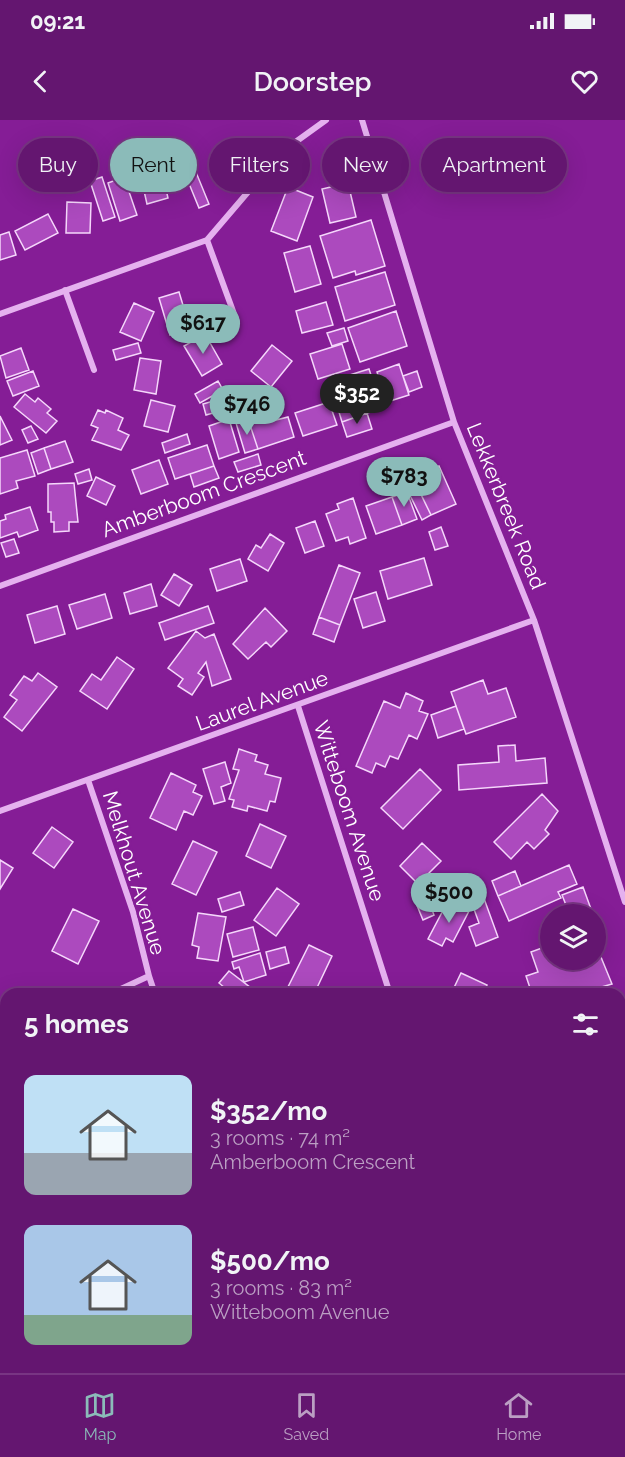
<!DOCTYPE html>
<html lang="en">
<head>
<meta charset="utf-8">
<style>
  :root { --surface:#641670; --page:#6a1f75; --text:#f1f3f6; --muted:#bb9fc3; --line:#783583; --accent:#8bbbb9 }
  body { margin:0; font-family:Raleway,sans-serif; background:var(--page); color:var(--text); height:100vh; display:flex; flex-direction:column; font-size:22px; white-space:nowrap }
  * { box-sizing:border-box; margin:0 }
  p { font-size:20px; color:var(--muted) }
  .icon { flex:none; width:33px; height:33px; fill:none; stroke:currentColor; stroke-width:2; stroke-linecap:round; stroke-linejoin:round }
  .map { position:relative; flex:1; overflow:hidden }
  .panel { position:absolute; left:0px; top:868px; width:626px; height:386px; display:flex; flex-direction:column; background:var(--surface); border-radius:18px 18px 0 0; box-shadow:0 6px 24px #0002,0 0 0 2px var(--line) }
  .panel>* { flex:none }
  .banner { position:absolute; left:18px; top:18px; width:590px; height:54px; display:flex; gap:12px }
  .tools { position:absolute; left:540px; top:784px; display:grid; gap:12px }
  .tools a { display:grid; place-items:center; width:66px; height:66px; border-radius:50%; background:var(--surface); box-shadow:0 6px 24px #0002,0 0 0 2px var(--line); font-size:30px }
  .price { position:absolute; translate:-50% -51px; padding:0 14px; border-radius:21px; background:var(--accent); color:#111; font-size:20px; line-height:39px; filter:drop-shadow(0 2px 3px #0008) }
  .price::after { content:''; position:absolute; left:50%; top:36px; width:18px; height:14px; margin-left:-9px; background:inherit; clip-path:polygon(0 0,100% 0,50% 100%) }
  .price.on { background:#222; color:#fff }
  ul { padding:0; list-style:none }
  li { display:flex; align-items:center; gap:18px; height:150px; padding:0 24px }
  li span { display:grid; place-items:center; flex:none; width:168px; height:120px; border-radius:12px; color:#555 }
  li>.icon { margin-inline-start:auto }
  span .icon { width:72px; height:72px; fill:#fffc; stroke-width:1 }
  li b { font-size:26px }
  h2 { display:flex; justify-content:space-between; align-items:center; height:72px; padding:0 24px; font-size:26px }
  .chip { padding:0 21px; border-radius:27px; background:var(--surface); box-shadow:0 6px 24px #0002,0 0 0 2px var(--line); font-size:21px; line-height:54px }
  .chip.on { background:var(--accent); color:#111 }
  .status { display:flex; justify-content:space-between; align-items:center; height:42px; padding:0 30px; background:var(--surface); direction:ltr }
  .status svg { height:16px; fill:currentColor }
  header { display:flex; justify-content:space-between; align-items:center; height:78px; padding:0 24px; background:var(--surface); font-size:27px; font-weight:600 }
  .menu { display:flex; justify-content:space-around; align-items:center; height:84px; border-top:2px solid var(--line); background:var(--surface); font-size:16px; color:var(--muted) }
  .menu a { display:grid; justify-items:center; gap:3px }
  .menu .on { color:var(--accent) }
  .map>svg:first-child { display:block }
</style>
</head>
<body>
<div class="status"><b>09:21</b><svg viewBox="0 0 49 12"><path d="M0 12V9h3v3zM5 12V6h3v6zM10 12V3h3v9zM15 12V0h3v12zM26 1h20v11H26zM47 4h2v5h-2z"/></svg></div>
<header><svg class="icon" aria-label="back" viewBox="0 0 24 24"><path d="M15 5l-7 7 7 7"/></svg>Doorstep<svg class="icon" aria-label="heart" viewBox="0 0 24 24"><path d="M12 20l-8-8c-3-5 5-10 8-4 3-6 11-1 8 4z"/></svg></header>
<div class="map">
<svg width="625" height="1253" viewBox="0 0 625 1253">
  <rect width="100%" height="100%" fill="#851d96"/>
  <path fill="#ac4abe" stroke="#f5d7fb" stroke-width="1.5" d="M191,40l18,44 -10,4 -18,-44z
    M161,48l7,30 -21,6 -7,-31z
    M102,57l13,40 -12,4 -13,-40z
    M124,57l13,38 -17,6 -12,-38z
    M348,63l8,34 -26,6 -8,-34z
    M288,67l25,10 -16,44 -26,-10z
    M67,82l24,1 -1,30h-24z
    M48,94l10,19 -33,17 -10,-19z
    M371,100l14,46 -29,9 -1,-4 -22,7 -13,-42z
    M9,112l7,23 -16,5v-25z
    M310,126l11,38 -26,8 -11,-39z
    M385,152l10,33 -50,16 -10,-34z
    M179,172l11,36 -20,7 -11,-37z
    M326,182l7,23 -31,8 -6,-22z
    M134,183l20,9 -13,29 -21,-9z
    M396,191l11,35 -47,16 -12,-34z
    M344,208l4,13 -16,5 -5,-13z
    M205,214l17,30 -20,12 -18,-30z
    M138,223l3,10 -25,7 -3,-10z
    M342,224l8,25 -32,10 -8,-25z
    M272,225l20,16 -21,26 -20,-16z
    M21,228l8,22 -23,8 -6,-22z
    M140,238l21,3 -5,33 -22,-4z
    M399,244l10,31 -22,7 -10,-30z
    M369,249l5,15 -42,14 -5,-16z
    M33,251l6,15 -26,10 -6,-15z
    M417,251l5,16 -13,5 -6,-16z
    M218,261l5,9 -23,13 -5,-9z
    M372,266l7,23 -37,13 -7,-23z
    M25,274l10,8 3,-4 13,11 -4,4 10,8 -11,12 -32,-26z
    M224,278l3,11 -21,6 -3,-11z
    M151,280l24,6 -7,26 -24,-6z
    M329,282l8,23 -34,11 -8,-23z
    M98,290l7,3 1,-3 17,8 -5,12 11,5 -8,15 -29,-10 6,-12 -7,-3z
    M269,292l3,9 16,-4 6,20 -36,12 -10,-30z
    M367,293l5,16 -25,8 -5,-15z
    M0,296l12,24 -12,5z
    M229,299l10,33 -20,7 -10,-33z
    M248,299l10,30 -13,4 -9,-30z
    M31,306l7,13 -10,4 -6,-13z
    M187,314l3,10 -25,9 -3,-10z
    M65,321l8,21 -22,7 -7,-21z
    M207,325l7,21 -39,13 -7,-21z
    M44,328l7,21 -13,5 -7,-21z
    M27,330l8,26 -19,5 2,7 -18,6v-36z
    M258,334l3,11 -23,7 -4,-10z
    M159,340l9,24 -27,10 -9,-24z
    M214,346l5,12 -25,9 -4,-13z
    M439,346l17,38 -25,11 -18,-37z
    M89,349l3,11 -14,4 -3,-10z
    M96,357l19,9 -9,19 -19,-9z
    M413,358l18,37 -9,5 -18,-37z
    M74,363l4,39h-9v9l-15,1v-10h-3v-10h-3v-28z
    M407,372l10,27 -15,6 -10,-28z
    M392,377l10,28 -26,9 -10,-28z
    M353,378l13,40 -16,6 -2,-7 -12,4 -10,-27 13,-5 -2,-5z
    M30,387l8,23 -19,7 -2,-5 -17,6v-17l6,-2 -1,-4z
    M315,401l9,25 -19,7 -9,-25z
    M441,407l7,19 -13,4 -6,-18z
    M270,414l14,9 -16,28 -20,-12 8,-14 5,3z
    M14,419l5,14 -13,4 -5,-14z
    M424,438l8,27 -44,14 -8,-28z
    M240,439l7,22 -30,10 -7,-22z
    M339,445l21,8 -20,52 -21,-8z
    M174,454l18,11 -13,21 -18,-11z
    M151,464l6,22 -27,8 -6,-21z
    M376,472l9,29 -22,7 -9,-29z
    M105,474l7,24 -35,11 -8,-24z
    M57,486l8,28 -30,9 -8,-28z
    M208,486l6,17 -49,17 -6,-17z
    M265,488l22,23 -16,16 -5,-5 -18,17 -15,-15z
    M319,497l21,8 -6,17 -21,-8z
    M196,511l9,7 9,-4 17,45 -19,7 -6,-24 -8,11 6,4 -12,18 -14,-9 5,-7 -15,-11z
    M117,537l17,12 -27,40 -27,-18 12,-17 9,6z
    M38,553l19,14 -35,44 -18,-14 13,-17 -7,-5 14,-19 8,5z
    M483,560l5,14 18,-6 10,29 -50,17 -15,-42z
    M406,573l17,8 -4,10 9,3 -11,25 -8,-4 -11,24 -8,-3 -5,11 -9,-4 -4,10 -16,-7 28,-65 16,7z
    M456,586l8,23 -26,9 -7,-23z
    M515,625l1,16 29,-3 2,25 -88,7 -1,-25 41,-3 -1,-16z
    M239,629l18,6 -2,6 13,4 -3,9 16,4 -6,24 -5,-1 -3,10 -19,-5 -1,5 -15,-4 2,-7 -5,-1 10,-29 -6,-1z
    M225,642l6,21 -10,4 4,14 -11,3 -11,-35z
    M420,649l21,21 -38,39 -22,-21z
    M171,653l25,12 -3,7 9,4 -9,19 -9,-4 -8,19 -26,-12z
    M542,674l16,17 -13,19 4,4 -15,15 -7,-7 -16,17 -17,-17z
    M260,704l26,12 -15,32 -25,-12z
    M52,707l21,15 -19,26 -21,-15z
    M193,721l24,11 -21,43 -24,-11z
    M422,723l19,18 -23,23 -18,-18z
    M0,740l13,8 -13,21z
    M569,745l8,19 -19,8 3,6 -52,23 -11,-25z
    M515,751l6,15 -23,10 -6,-15z
    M583,767l8,22 -21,6 -8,-20z
    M277,768l22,16 -23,32 -22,-16z
    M240,772l4,13 -22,7 -4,-13z
    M482,773l16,44 -22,9 -7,-19 10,-4 -9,-25z
    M428,779l6,16 -11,5 -7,-17z
    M448,781l21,10 -16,31 -7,-4 -4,8 -14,-7z
    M73,789l26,12 -21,43 -26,-13z
    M198,793l28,4 -8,44 -21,-3 2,-11 -7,-2z
    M253,807l6,23 -26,7 -6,-23z
    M309,825l23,11 -18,38h-10l-16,-7z
    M550,825v15h46v-15l16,39 -35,10h-45l-6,-18 12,-4 -7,-20z
    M285,827l4,16 -19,6 -4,-17z
    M260,833l6,22 -22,7 -5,-15 -5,2 -2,-7z
    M229,851l30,23h-39l5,-6 -6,-5z
    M461,853l26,12 -5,9h-31z
    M6,962v36l-6,-3v-31l4,2z
    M625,1049v29l-5,2v-29z
    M625,1126v37l-4,1 -1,-37z
    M155,1248h48l-13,5h-33z
    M261,1248h25l1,5h-41z
    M337,1248h19l2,5h-34z
    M400,1248h29v5h-29z
    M449,1248h40l5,5h-44l-3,-3z
    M517,1248h27v2l-27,1z"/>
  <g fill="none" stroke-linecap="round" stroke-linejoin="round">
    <path stroke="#e5b1ef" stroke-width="6" d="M362,0l92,302 80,198 91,282
      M207,120l30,82
      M65,170l29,80
      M0,194l207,-74 76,-89 43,-31
      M0,466l454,-164
      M298,586l92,288
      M88,660l45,132 16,64 -39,18
      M0,691l534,-191
      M149,856l6,18
      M0,919l6,-2
      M0,1143l6,15
      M0,1234l6,-3"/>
  </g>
  <g text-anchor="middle" stroke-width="5" stroke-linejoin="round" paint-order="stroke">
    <g font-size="21" fill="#fff" stroke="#851d96">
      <text transform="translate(204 374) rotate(-20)" y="7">Amberboom Crescent</text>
      <text transform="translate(506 386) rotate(68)" y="7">Lekkerbreek Road</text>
      <text transform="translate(262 581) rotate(-20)" y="7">Laurel Avenue</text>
      <text transform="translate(349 691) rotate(72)" y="7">Witteboom Avenue</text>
      <text transform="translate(134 753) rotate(73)" y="7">Melkhout Avenue</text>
    </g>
  </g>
</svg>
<div class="tools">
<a><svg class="icon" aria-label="layers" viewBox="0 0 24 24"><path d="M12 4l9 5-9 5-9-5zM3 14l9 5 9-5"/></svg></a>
</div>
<b class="price" style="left:203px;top:235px">$617</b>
<b class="price on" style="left:357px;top:305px">$352</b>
<b class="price" style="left:247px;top:316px">$746</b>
<b class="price" style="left:404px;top:388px">$783</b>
<b class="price" style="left:449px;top:804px">$500</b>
<div class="banner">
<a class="chip">Buy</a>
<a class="chip on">Rent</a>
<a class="chip">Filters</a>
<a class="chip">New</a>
<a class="chip">Apartment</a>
</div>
<section class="panel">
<h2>5 homes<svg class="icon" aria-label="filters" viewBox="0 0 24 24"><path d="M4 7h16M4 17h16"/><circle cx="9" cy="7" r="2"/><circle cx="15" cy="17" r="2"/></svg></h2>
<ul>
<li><span style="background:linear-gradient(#bfe0f5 65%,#9aa5b1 0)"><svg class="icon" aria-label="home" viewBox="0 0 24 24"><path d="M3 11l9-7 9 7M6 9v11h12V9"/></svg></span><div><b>$352/mo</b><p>3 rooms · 74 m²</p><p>Amberboom Crescent</p></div></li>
<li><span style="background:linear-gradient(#a9c7e8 75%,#7fa58c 0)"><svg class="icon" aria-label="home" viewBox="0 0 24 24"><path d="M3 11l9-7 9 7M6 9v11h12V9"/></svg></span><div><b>$500/mo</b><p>3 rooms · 83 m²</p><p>Witteboom Avenue</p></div></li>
</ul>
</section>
</div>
<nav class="menu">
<a class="on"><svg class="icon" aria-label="map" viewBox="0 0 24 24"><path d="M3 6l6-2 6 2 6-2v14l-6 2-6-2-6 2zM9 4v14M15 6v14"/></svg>Map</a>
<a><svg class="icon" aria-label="saved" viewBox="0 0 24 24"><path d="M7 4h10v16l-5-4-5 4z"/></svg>Saved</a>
<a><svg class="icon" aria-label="home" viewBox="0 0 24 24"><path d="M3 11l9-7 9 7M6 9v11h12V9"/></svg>Home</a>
</nav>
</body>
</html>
